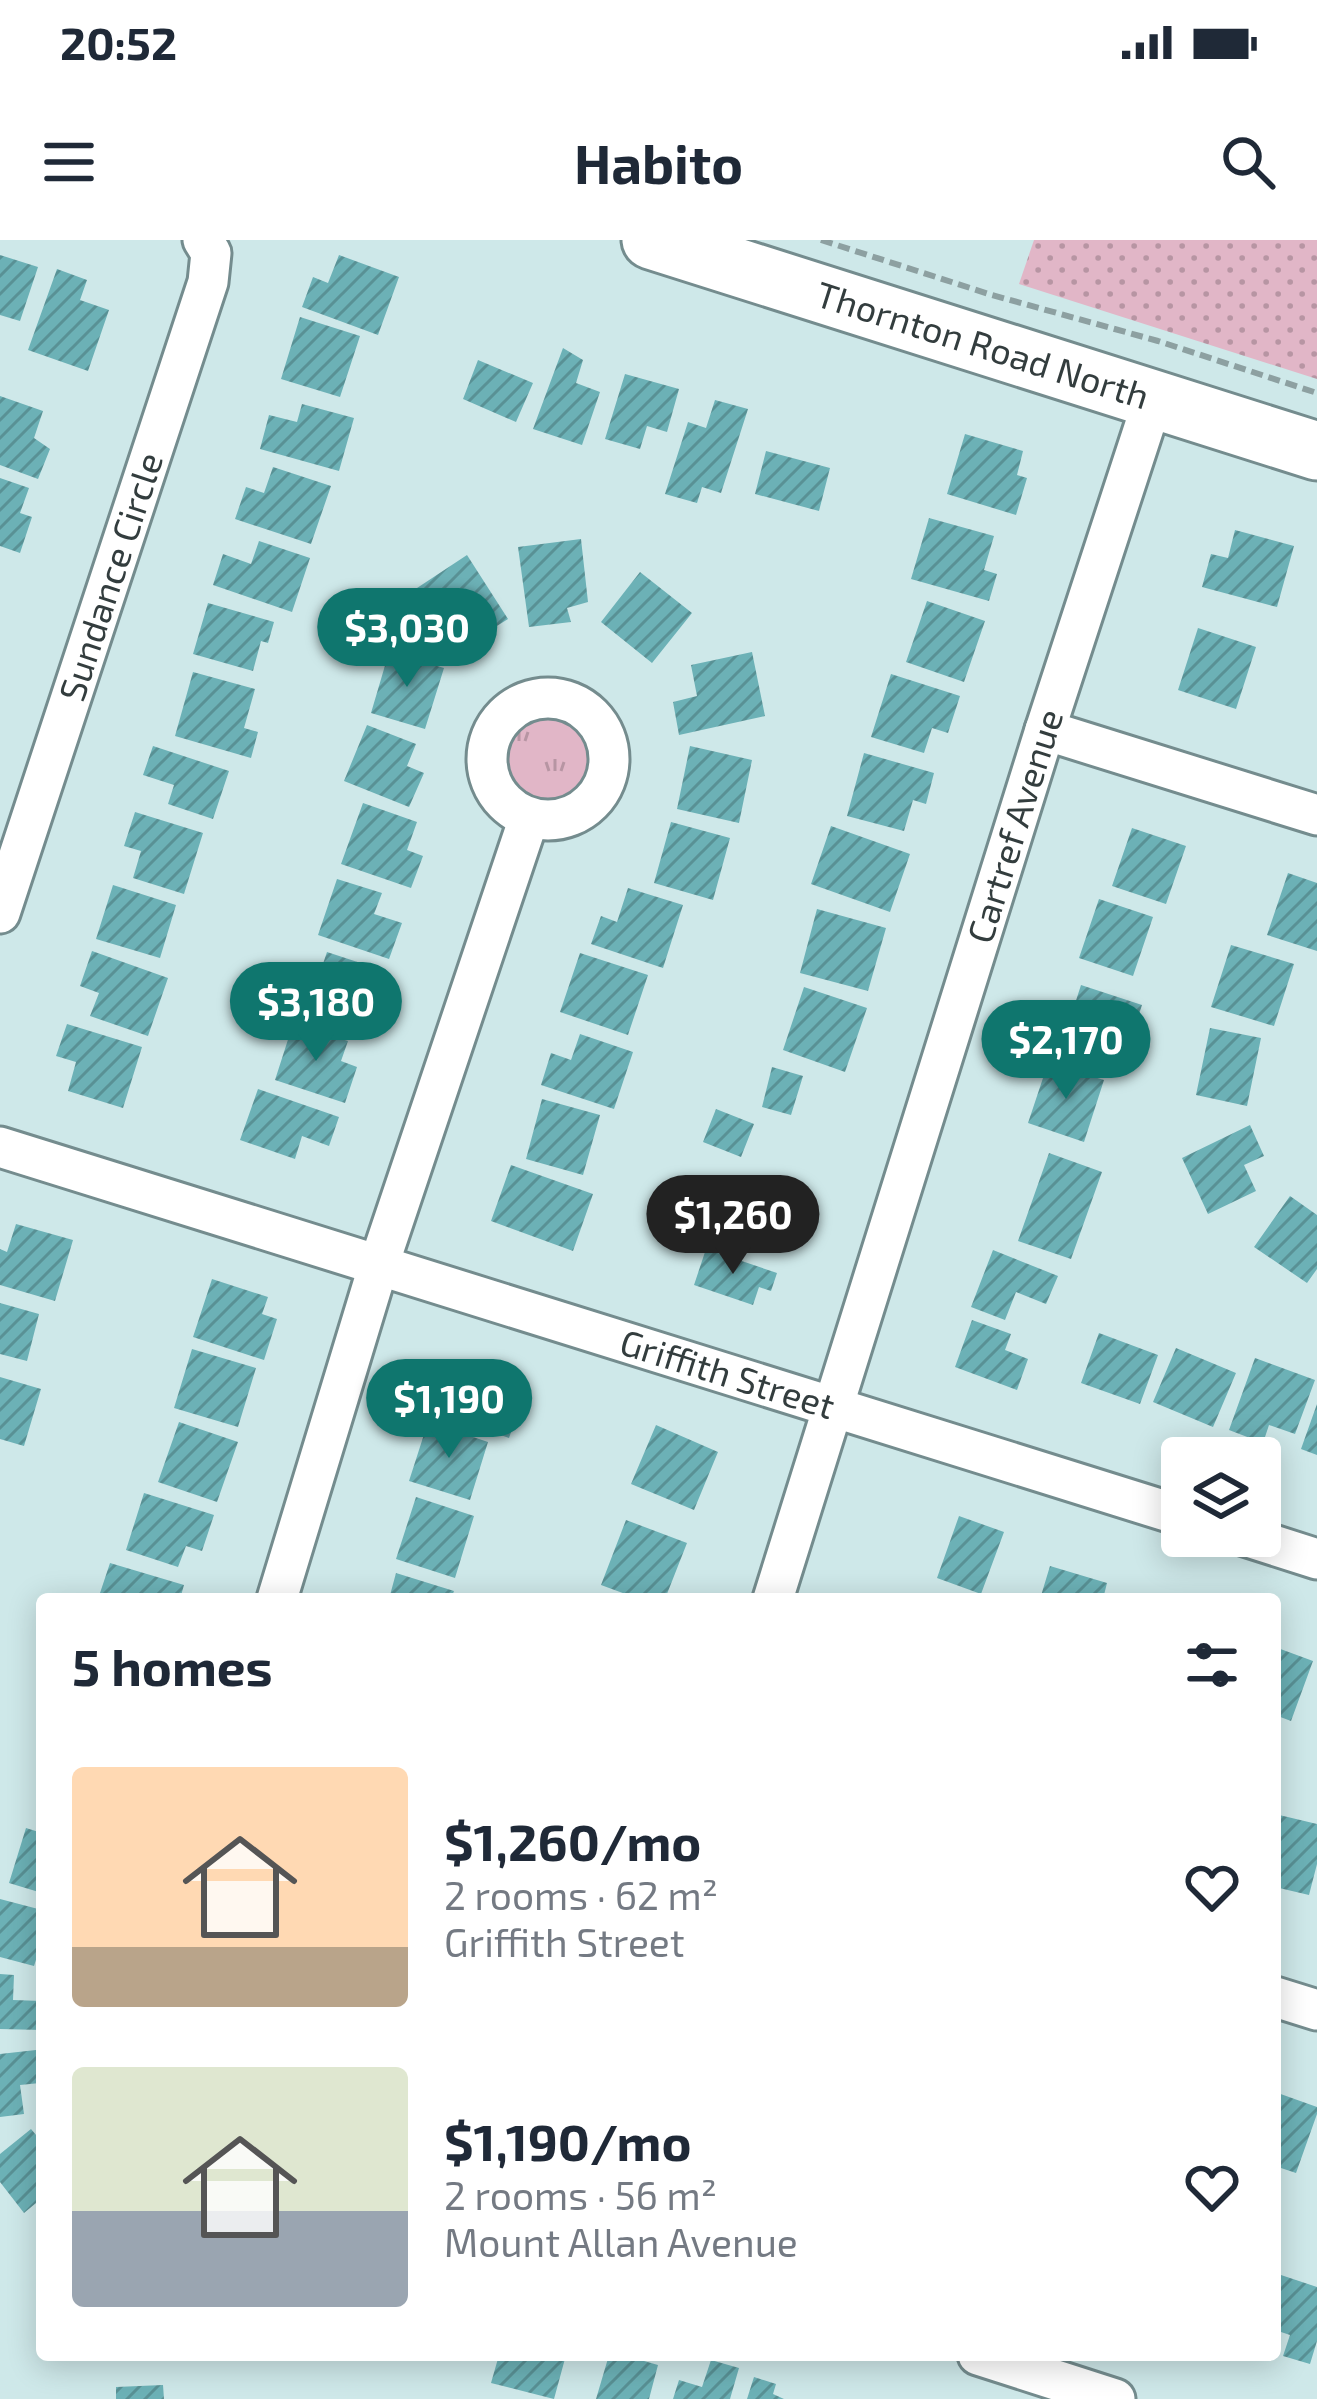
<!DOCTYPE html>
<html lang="en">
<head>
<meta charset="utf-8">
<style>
  :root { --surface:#fff; --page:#f2f2f3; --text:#1f2937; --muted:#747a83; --accent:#0f766e }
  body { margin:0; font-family:"Exo 2",sans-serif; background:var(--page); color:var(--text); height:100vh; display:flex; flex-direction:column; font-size:45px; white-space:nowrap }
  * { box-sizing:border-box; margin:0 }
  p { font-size:39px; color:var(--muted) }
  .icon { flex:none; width:66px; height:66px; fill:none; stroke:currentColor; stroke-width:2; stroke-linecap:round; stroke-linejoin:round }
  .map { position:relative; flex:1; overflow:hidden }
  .drawer { position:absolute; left:36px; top:1353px; width:1245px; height:768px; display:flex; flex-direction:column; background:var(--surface); border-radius:12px; box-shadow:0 6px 30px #0003 }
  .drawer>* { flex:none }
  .controls { position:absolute; left:1161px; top:1197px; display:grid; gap:24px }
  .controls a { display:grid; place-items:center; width:120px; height:120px; border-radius:12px; background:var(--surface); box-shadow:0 6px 30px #0003; font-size:60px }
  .price { position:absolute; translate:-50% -102px; padding:0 27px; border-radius:42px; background:var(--accent); color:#fff; font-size:39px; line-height:78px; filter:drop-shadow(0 3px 6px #0008) }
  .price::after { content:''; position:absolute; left:50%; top:72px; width:36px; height:27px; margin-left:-18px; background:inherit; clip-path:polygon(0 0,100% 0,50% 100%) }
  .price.selected { background:#222; color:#fff }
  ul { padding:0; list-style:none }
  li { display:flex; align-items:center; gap:36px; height:300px; padding:0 36px }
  li span { display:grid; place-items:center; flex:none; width:336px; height:240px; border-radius:12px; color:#555 }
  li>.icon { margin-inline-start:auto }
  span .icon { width:144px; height:144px; fill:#fffc; stroke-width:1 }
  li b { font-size:51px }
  h2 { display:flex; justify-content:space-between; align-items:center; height:144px; padding:0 36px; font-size:51px }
  .status { display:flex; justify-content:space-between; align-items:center; height:84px; padding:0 60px; background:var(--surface); direction:ltr }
  .status svg { height:33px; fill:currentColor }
  header { display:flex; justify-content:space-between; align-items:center; height:156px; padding:0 36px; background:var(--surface); font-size:54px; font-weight:700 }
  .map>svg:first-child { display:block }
</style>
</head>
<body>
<div class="status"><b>20:52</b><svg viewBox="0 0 49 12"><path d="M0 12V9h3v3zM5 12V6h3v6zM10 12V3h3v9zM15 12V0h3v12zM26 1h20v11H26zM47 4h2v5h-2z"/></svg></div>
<header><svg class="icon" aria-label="menu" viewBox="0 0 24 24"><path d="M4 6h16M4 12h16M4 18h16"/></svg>Habito<svg class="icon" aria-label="search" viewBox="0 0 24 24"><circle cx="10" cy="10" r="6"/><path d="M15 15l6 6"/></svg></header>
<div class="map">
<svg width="1317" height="2159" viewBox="0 0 1317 2159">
  <defs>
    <pattern id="grass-tufts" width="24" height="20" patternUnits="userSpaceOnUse" patternTransform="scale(3)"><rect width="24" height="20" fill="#e1b6c7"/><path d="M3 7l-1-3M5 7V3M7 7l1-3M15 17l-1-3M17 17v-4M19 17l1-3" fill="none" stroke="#b795a3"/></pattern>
    <pattern id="park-dots" width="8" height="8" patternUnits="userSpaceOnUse" patternTransform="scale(3)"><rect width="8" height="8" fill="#e1b6c7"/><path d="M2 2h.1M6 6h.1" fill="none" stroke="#b795a3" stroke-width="1.8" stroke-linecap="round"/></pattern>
    <pattern id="building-hatch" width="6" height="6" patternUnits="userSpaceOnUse" patternTransform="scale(3)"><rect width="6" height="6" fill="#6cb1b6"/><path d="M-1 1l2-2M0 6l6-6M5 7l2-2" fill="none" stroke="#599195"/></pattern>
  </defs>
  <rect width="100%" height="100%" fill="#cee8e9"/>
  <path fill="url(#grass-tufts)" d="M504 518a44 44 0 1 1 88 0a44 44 0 1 1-88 0Z"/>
  <path fill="url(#park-dots)" d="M1034,0h283v139l-298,-95z"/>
  <path fill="url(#building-hatch)" d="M0,15l38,12 -18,54 -20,-6z
    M339,15l60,22 -21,58 -76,-28 11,-30 15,6z
    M57,29l30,11 -7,20 29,10 -21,61 -60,-21z
    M300,77l60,19 -20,61 -59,-18z
    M563,108l20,12 -7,23 24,9 -18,53 -49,-16z
    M478,120l55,23 -17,39 -53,-23z
    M625,134l54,15 -12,43 -20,-6 -7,23 -35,-10z
    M0,156l43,15 -9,27 16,11 -12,30 -38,-14z
    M715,160l33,9 -27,84 -19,-6 -5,16 -32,-9 23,-72 18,6z
    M302,164l52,14 -15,53 -79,-22 9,-34 28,7z
    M965,194l58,17 -6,24 10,3 -11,37 -69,-21z
    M766,211l64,17 -11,43 -64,-17z
    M273,227l58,19 -20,58 -76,-25 11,-32 18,6z
    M0,238l29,10 -9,25 12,4 -12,36 -20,-7z
    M929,278l65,18 -10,34 13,4 -8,27 -78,-22z
    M1235,290l59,16 -17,61 -75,-20 9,-33 17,4z
    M581,299l7,63 -21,6 4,14 -42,5 -11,-80z
    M259,301l51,17 -18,54 -79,-27 10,-31 28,10z
    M467,315l41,64 -54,34 -40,-63z
    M640,332l52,41 -40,50 -51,-41z
    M927,361l58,20 -21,61 -58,-20z
    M208,363l66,19 -6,21 -7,-2 -8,30 -60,-17z
    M1198,388l58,19 -20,62 -58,-19z
    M389,412l55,16 -19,61 -54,-16z
    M752,412l13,64 -86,19 -6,-33 24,-6 -6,-31z
    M193,432l62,17 -11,39 14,4 -7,26 -76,-22z
    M891,434l69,22 -12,37 -16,-5 -8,25 -53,-16z
    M367,485l49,19 -9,22 17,7 -15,34 -65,-26z
    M153,506l76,25 -16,48 -45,-15 6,-19 -31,-10z
    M690,506l62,14 -13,63 -62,-14z
    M864,513l70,20 -8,31 -13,-4 -9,31 -57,-15z
    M363,563l54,19 -10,28 16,6 -12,32 -70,-24z
    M135,572l68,21 -19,61 -51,-16 8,-27 -17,-5z
    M671,582l59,16 -17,62 -59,-17z
    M831,586l79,28 -20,58 -79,-28z
    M1132,588l54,18 -20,58 -54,-18z
    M1288,633l29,10v68l-50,-16z
    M337,639l45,14 -8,21 28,9 -13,36 -71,-24z
    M113,645l63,20 -16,53 -64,-19z
    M628,648l55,17 -20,63 -72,-24 10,-28 16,6z
    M1099,659l54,18 -20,59 -54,-18z
    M817,669l69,19 -18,63 -68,-18z
    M1231,705l63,19 -20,62 -63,-19z
    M92,711l76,27 -20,58 -58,-20 9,-23 -19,-7z
    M327,712l61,20 -19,59 -62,-20z
    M580,713l68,22 -20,60 -68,-23z
    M1081,745l61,20 -20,62 -61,-20z
    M804,747l63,21 -22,64 -62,-22z
    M67,784l75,23 -19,61 -55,-17 8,-29 -20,-6z
    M293,784l55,17 -7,20 16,6 -12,36 -70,-23z
    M1210,788l51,10 -14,68 -51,-11z
    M580,794l53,18 -19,57 -73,-24 10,-32 20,7z
    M1048,823l56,17 -20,62 -56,-19z
    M772,827l31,9 -12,39 -29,-8z
    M258,849l81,28 -10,29 -27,-10 -7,23 -55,-19z
    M542,859l58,16 -17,60 -57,-16z
    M716,869l38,15 -13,33 -38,-15z
    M1250,885l14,31 -20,9 12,26 -48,23 -26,-56z
    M1049,913l53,19 -31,87 -53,-18z
    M511,925l82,29 -20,57 -82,-30z
    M771,940l25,10 -23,56 -62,-24 15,-40 38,15z
    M1290,956l27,19v54l-10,14 -53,-36z
    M16,984l57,16 -18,61 -55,-16v-36l7,3z
    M706,1009l71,24 -6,18 -12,-4 -6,18 -59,-20z
    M993,1010l65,26 -12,28 -30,-12 -11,28 -34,-13z
    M212,1039l56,18 -6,17 15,5 -13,41 -71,-23z
    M0,1063l39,11 -12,47 -27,-7z
    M972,1080l39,14 -6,16 23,9 -11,31 -62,-23z
    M1099,1093l59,22 -18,49 -59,-21z
    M1176,1108l60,25 -23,54 -60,-25z
    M192,1109l64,19 -18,59 -64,-19z
    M1255,1118l60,22 -20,54 -26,-9 -6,18 -34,-13z
    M470,1123l58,20 -19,55 -77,-27 11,-30 19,6z
    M0,1137l41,12 -17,57 -24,-7z
    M1317,1164v51l-16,-6z
    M179,1182l59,20 -21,60 -59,-20z
    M428,1182l60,20 -18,58 -61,-19z
    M656,1185l62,27 -24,58 -63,-26z
    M144,1253l70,22 -12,36 -16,-5 -8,21 -52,-17z
    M416,1257l58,19 -19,62 -59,-19z
    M959,1276l45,16 -23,62 -44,-16z
    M626,1280l61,23 -22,56h-26l-38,-14z
    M110,1323l74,22 -4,14h-82z
    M1050,1326l57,17 -4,16h-63z
    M396,1333l58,18 -3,8h-62z
    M1275,1407l38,14 -22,60 -16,-6z
    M1275,1574l42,10v40l-8,31 -34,-8z
    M26,1588l16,5v60l-33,-10z
    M0,1659l42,11v31l-8,25 -34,-9z
    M0,1734l14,1 -1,25 29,1v29l-42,-1z
    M36,1810l4,33 -20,2 4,29 -24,3v-63z
    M1275,1852l42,15v7l-21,59 -21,-7z
    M31,1889l11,13v56l-18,15 -24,-31v-28z
    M1275,2033l42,14v54l-7,23 -27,-8 7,-21 -15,-5z
    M499,2115h67l-12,44 -63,-16z
    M609,2115h22l-1,2 28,8 -9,34h-53z
    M711,2120l28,8 -9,31h-57l6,-19 23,7z
    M754,2137l22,7 -3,10 11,5h-37z
    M163,2145l1,14h-48v-12z"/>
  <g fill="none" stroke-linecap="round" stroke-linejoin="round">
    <g stroke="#748c8e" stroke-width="45">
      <g id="minor">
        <circle cx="548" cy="519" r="61"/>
        <path d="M1045,490l272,85"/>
        <path id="s1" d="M0,673l208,-631 3,-29 -8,-13"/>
        <path id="s2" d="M0,907l1182,369"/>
        <path d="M1245,1296l72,23"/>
        <path d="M277,1359l102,-335 150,-446"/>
        <path id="s3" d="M773,1359l272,-869 108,-330"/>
        <path d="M1275,1757l42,13"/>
        <path d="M978,2115l137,44"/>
      </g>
    </g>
    <g stroke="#748c8e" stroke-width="63">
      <g id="secondary">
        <path id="s4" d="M651,0l666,211"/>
      </g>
    </g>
    <path stroke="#8da0a1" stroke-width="6" stroke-dasharray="12 6" stroke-linecap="butt" d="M821,0l171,55 166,46 159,52"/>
    <use href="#minor" stroke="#fff" stroke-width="39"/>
    <use href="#secondary" stroke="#fff" stroke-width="57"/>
  </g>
  <g text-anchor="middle" stroke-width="9" stroke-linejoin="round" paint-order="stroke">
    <g font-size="36" fill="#333d3e" stroke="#dbf5f7">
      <text dy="13" stroke="none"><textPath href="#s4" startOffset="348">Thornton Road North</textPath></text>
      <text dy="13" stroke="none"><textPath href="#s1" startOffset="354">Sundance Circle</textPath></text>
      <text dy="13" stroke="none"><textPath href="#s3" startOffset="810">Cartref Avenue</textPath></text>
      <text dy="13" stroke="none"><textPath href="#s2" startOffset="762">Griffith Street</textPath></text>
    </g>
  </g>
</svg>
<div class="controls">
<a><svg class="icon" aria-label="layers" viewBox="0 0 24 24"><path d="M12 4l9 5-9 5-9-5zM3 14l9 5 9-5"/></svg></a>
</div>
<b class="price" style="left:407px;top:450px">$3,030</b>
<b class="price" style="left:316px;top:824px">$3,180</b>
<b class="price" style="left:1066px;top:862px">$2,170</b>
<b class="price selected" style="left:733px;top:1037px">$1,260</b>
<b class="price" style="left:449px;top:1221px">$1,190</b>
<section class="drawer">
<h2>5 homes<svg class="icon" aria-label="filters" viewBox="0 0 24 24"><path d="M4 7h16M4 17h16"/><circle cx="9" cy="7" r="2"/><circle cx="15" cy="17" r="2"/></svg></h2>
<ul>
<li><span style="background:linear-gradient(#ffd9b3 75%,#b9a48a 0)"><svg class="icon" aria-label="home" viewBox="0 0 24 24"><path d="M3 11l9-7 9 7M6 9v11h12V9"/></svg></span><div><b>$1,260/mo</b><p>2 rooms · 62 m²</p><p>Griffith Street</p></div><svg class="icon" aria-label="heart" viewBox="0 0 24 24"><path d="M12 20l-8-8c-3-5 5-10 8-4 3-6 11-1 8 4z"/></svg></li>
<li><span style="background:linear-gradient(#dfe7d0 60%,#9aa5b1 0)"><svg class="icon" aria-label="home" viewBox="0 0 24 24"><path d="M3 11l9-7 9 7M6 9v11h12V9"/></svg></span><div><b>$1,190/mo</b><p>2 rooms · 56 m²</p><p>Mount Allan Avenue</p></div><svg class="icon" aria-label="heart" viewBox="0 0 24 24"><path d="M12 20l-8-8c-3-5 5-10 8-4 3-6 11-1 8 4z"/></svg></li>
</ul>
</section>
</div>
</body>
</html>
